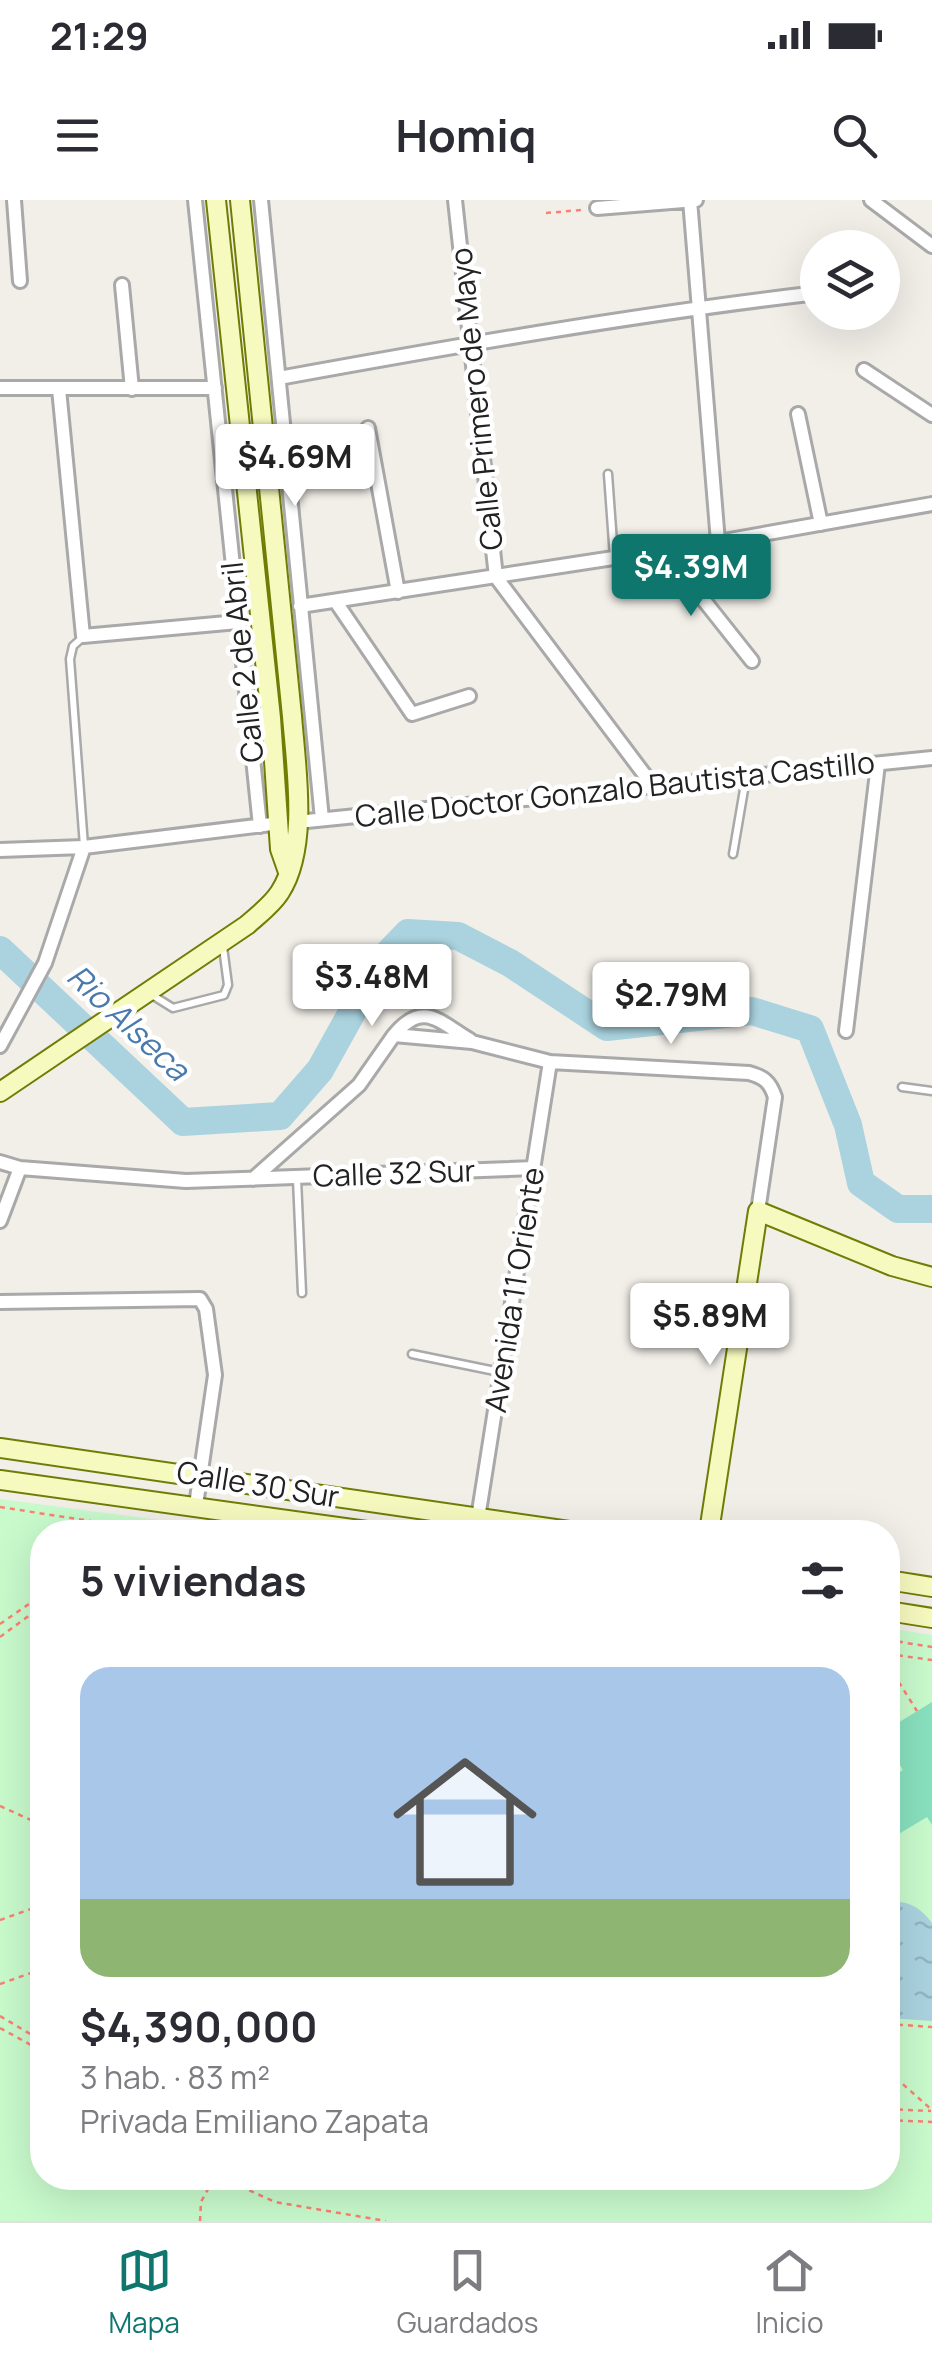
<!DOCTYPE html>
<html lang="es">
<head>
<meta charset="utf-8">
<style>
  :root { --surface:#fff; --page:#f2f2f3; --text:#2b2b33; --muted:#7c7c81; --line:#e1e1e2; --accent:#0f766e }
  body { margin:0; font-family:Manrope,sans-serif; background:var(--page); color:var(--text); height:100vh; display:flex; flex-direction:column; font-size:38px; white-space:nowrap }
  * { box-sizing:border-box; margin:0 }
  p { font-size:32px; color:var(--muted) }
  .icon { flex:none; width:55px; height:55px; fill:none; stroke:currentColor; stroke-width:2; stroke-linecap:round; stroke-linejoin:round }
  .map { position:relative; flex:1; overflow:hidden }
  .side { position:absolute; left:30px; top:1320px; width:870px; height:670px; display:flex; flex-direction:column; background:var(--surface); border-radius:40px; box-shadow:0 10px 40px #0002 }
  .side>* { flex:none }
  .buttons { position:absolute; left:800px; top:30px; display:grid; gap:20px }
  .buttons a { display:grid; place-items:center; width:100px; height:100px; border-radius:50%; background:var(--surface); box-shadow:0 10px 40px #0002; font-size:50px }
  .price { position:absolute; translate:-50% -85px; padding:0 22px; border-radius:10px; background:#fff; color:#222; font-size:32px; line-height:65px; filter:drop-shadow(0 2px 5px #0008) }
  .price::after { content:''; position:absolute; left:50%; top:60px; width:30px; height:22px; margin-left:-15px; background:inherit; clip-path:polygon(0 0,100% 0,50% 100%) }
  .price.active { background:var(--accent); color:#fff }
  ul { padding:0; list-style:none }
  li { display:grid; align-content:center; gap:20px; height:530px; padding:0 50px }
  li+li { border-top:2px solid var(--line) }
  li span { display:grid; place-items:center; height:310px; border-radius:30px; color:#555 }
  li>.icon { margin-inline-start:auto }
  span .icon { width:180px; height:180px; fill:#fffc; stroke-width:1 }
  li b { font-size:42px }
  h2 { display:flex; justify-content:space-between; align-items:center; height:120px; padding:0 50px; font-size:42px }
  .status { display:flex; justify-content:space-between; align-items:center; height:70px; padding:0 50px; background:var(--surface); direction:ltr }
  .status svg { height:28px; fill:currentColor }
  header { display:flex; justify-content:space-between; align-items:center; height:130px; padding:0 50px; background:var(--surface); font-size:45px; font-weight:700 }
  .tab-bar { display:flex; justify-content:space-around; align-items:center; height:140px; border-top:2px solid var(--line); background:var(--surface); font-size:28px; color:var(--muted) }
  .tab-bar a { display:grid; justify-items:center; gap:5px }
  .tab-bar .active { color:var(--accent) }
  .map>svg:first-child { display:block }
</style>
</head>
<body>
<div class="status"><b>21:29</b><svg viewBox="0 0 49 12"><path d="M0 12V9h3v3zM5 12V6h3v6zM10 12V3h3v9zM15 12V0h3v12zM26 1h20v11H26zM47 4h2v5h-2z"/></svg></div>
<header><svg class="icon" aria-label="menu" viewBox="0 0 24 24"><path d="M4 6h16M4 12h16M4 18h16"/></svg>Homiq<svg class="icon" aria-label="search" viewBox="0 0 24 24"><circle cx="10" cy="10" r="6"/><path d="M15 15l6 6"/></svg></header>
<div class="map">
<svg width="932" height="2021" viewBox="0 0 932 2021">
  <defs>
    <pattern id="water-ripples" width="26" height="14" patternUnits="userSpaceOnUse" patternTransform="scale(2.5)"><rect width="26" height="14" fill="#aad3df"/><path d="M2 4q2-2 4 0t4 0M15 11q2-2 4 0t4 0" fill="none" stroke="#92b5bf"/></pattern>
  </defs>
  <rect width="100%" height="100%" fill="#f2efe9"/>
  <path fill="#c8facc" d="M0,1299l251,33h-209v646h846v-550l44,7v586h-932z"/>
  <path fill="#88e0be" d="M932,1502v123l-5,-8 -30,18 -9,-15v-40l15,-10 -15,-25v-16z"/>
  <path fill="url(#water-ripples)" d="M888,1702c20,-2 32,5 44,21v98l-44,-3z"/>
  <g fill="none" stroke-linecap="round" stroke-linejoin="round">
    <path stroke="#aad3df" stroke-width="28" d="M0,750l183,172 97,-6 40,-46 60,-108 28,-29 50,3 52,27 97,64 145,-16 58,18 38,96 13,58 37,26h34"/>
    <g stroke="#a9a9a9" stroke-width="11">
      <path id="lane" d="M608,274l6,83
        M82,438l-9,8 -3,13 14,187
        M733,654l13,-76
        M152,795l21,13 51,-13 4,-10 -5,-38
        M902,887l30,4
        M297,979l5,114
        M412,1154l88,18"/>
    </g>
    <g stroke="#a9a9a9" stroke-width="18">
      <path id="street" d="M14,0l6,81
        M195,0l65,626
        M261,0l61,619
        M455,0l41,377 157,209
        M690,0l28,342
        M871,0l61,46
        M597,8l99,-8
        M122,85l10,104
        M864,170l68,45
        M279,178c176,-32 353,-63 530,-84
        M0,188h215
        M59,189l24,247 155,-14
        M798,214l23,110
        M368,228l30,164
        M664,350l88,111
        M336,402l76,112 57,-18
        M300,406l418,-64 214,-38
        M297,622l635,-64
        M0,650l84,-3 196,-24
        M846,831l32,-267
        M394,835c29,-35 44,-14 76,5
        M0,846l45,-83 39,-116
        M0,962l20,6 166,13 348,-13
        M253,979l106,-94 35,-50 78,7 78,20 199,11c15,4 21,9 26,24l-17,114
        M0,1021l20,-53
        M0,1102l200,-3 6,10 9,66 -19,130
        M478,1318l72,-456"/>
    </g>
    <g stroke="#707d05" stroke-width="22">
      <path id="secondary" d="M216,0l55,518 9,131 8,23
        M0,892l247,-167c11,-10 25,-20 33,-33 29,-45 16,-125 12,-176l-52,-516
        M0,1248l576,84
        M0,1280l374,52
        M709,1332l49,-321 134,55 40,11
        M888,1380l44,7
        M888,1411l44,7"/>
    </g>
    <path stroke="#fa8072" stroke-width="2.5" stroke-dasharray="5 5" stroke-linecap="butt" d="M546,13l35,-3
      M0,1307l122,19 8,6
      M0,1424l42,-29
      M0,1437l42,-31
      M888,1440l44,7
      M888,1454l44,6
      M888,1465l29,46
      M0,1606l42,19
      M0,1720l42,-15
      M0,1784l42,-15
      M0,1816l42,25
      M888,1824l44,3
      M0,1828l42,23
      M888,1871l44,39
      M888,1909l43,2
      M888,1920l44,2
      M222,1978l53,24 111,19
      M200,2021l1,-19 13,-24"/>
    <use href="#lane" stroke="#fff" stroke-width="6"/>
    <use href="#street" stroke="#fff" stroke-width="12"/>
    <use href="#secondary" stroke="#f7fabf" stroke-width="18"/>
  </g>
  <g text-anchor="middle" stroke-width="9" stroke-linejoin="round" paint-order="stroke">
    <g font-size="30" fill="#222" stroke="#fff">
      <text transform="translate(477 199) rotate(-96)" y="10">Calle Primero de Mayo</text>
      <text transform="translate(243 462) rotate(-96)" y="10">Calle 2 de Abril</text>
      <text transform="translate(615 590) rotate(-6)" y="10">Calle Doctor Gonzalo Bautista Castillo</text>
      <text transform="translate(394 974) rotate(-2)" y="10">Calle 32 Sur</text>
      <text transform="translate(515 1090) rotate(-81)" y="10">Avenida 11 Oriente</text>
      <text transform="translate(258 1285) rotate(9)" y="10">Calle 30 Sur</text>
    </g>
    <g font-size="32" font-style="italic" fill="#4a7aab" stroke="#fff">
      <text transform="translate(128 823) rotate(43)" y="11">Rio Alseca</text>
    </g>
  </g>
</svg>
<div class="buttons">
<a><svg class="icon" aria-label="layers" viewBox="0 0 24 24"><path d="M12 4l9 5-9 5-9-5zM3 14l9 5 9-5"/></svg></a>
</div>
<b class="price" style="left:295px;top:309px">$4.69M</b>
<b class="price active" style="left:691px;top:419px">$4.39M</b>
<b class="price" style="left:372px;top:829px">$3.48M</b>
<b class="price" style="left:671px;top:847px">$2.79M</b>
<b class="price" style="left:710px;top:1168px">$5.89M</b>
<section class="side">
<h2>5 viviendas<svg class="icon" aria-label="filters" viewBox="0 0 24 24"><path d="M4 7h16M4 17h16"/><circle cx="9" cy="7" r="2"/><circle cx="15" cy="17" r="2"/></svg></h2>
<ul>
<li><span style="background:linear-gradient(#a9c7e8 75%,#8fb573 0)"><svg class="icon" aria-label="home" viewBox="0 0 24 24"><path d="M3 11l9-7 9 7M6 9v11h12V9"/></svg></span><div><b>$4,390,000</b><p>3 hab. · 83 m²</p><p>Privada Emiliano Zapata</p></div></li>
</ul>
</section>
</div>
<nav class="tab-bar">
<a class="active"><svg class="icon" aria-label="map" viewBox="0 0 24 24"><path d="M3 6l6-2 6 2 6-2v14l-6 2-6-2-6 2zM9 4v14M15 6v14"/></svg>Mapa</a>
<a><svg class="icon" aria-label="saved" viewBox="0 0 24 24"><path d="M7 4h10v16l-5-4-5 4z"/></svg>Guardados</a>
<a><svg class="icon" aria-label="home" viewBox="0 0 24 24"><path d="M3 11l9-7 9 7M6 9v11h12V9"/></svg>Inicio</a>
</nav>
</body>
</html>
